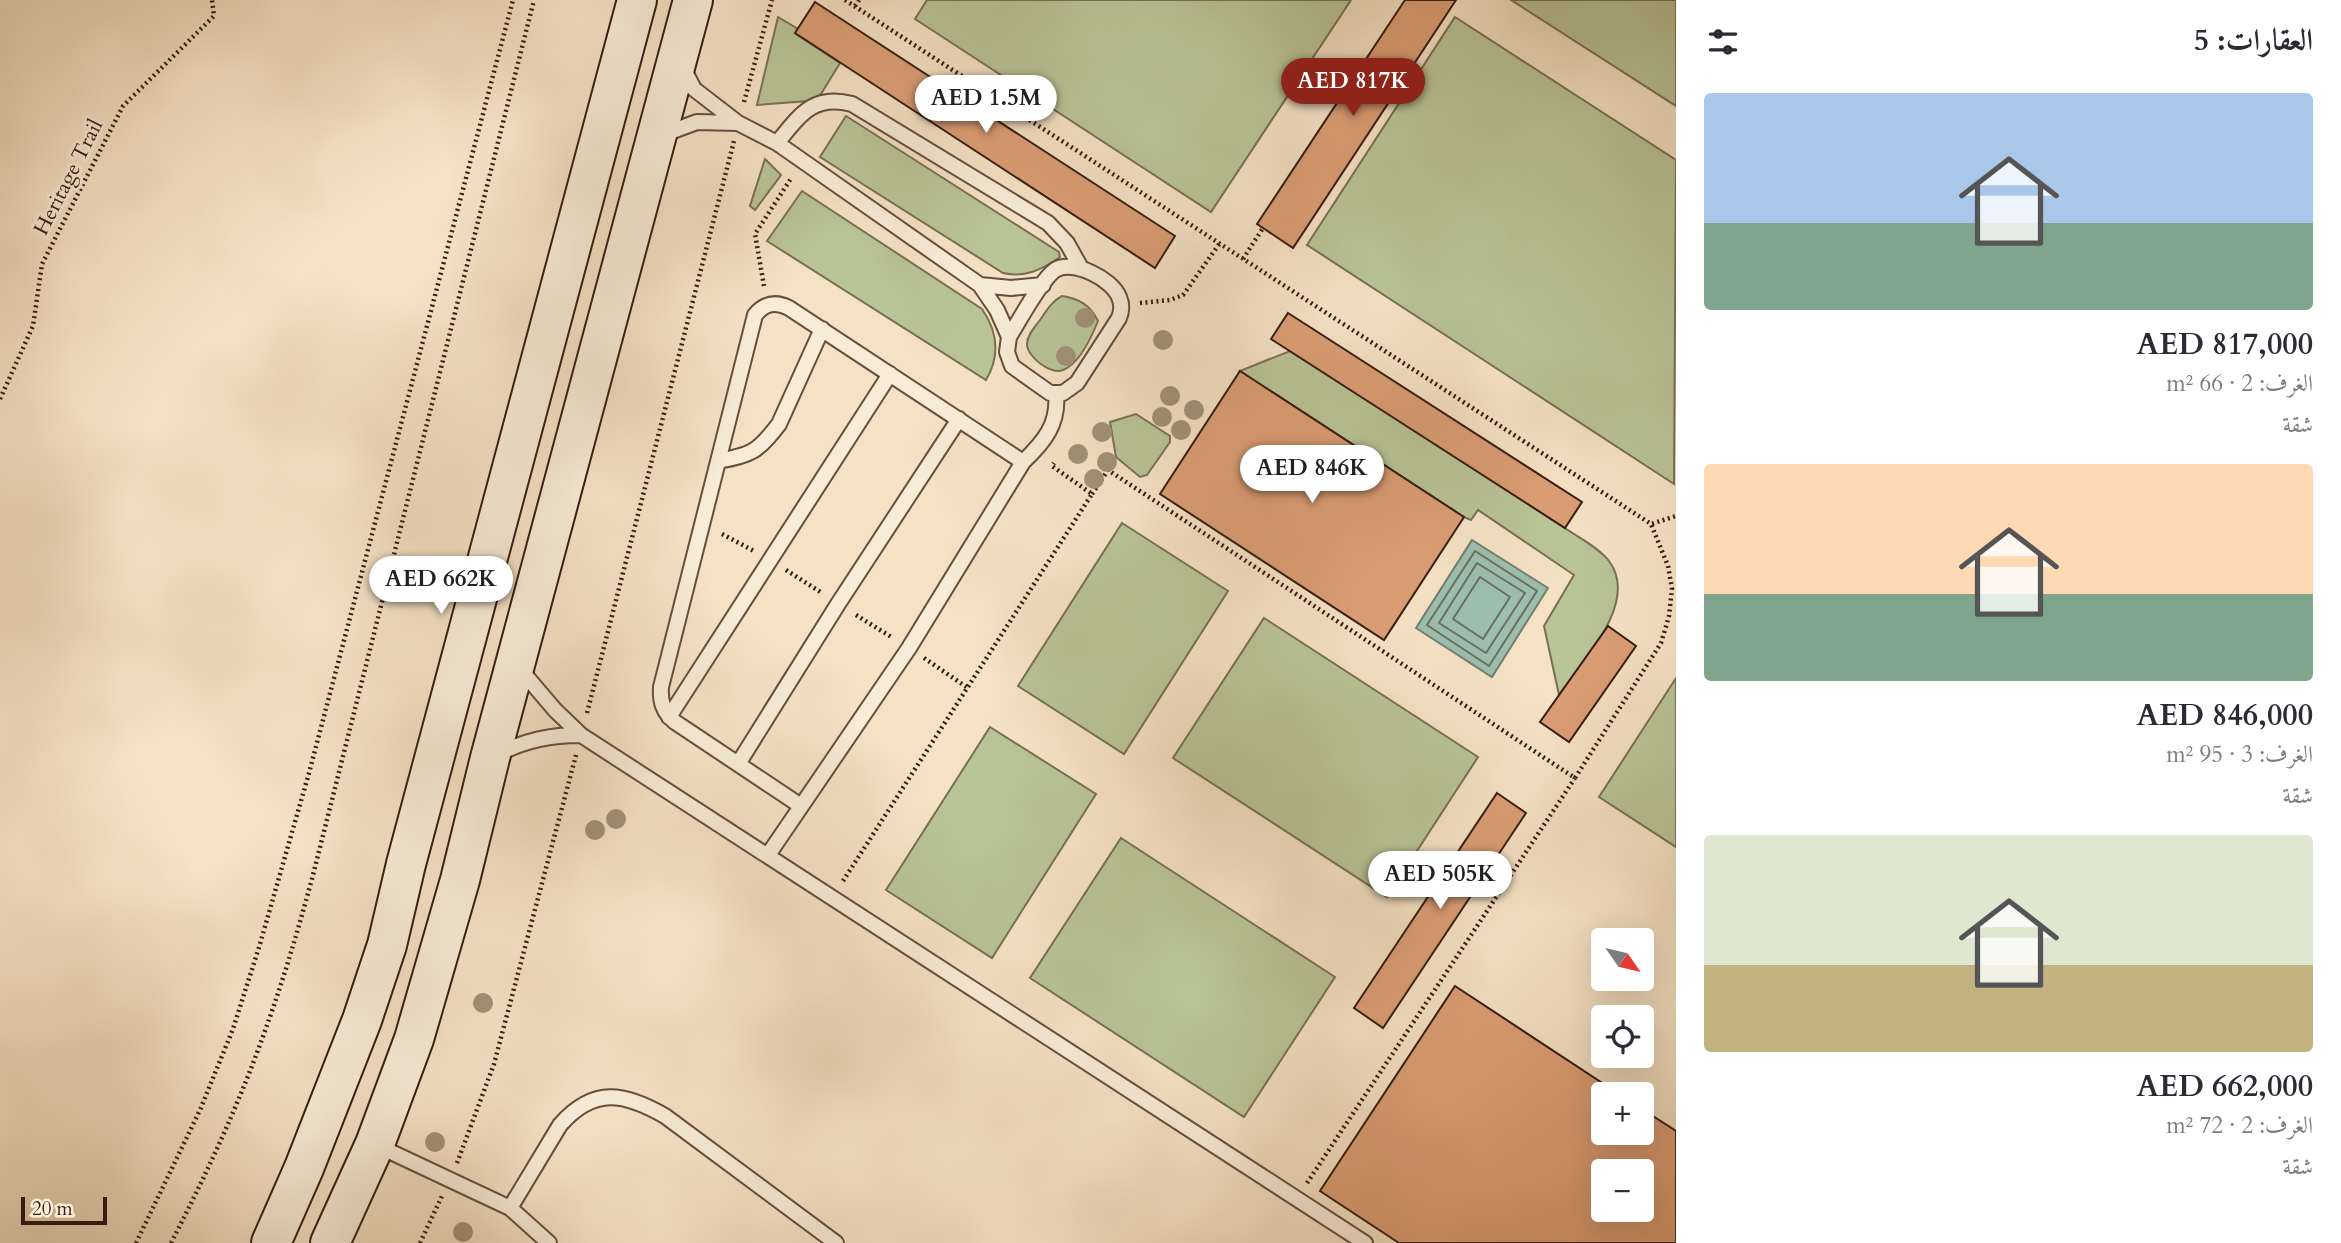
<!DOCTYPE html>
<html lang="ar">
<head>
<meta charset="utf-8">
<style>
  :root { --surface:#fff; --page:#f2f2f3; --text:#2b2b33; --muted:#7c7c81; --accent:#8f2418 }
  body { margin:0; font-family:Cardo,Amiri,serif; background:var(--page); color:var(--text); direction:rtl; height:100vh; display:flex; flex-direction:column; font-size:26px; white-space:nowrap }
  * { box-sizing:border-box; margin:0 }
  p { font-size:23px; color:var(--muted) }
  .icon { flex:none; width:38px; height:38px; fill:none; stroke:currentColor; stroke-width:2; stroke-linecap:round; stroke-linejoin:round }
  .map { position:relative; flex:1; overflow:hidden; direction:ltr }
  .panel { display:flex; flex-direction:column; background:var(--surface); width:665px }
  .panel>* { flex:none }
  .needle { width:46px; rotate:124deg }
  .fabs { position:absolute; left:1591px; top:928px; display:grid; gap:14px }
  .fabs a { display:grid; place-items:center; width:63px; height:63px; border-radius:7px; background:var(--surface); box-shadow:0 7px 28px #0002; font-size:35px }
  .scale { position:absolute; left:21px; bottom:18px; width:86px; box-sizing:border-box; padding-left:7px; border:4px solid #361d10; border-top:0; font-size:19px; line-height:24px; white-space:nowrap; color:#361d10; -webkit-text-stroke:5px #f8ecd9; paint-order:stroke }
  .price { position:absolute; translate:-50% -60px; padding:0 16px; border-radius:24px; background:#fff; color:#222; font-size:23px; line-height:46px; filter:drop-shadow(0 2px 4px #0008) }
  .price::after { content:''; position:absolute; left:50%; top:42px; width:21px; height:16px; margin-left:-10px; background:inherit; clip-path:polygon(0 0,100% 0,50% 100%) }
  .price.active { background:var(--accent); color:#fff }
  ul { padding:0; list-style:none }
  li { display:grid; align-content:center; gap:14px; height:371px; padding:0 28px }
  li span { display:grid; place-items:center; height:217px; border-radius:7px; color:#555 }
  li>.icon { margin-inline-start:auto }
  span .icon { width:126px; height:126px; fill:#fffc; stroke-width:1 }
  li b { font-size:30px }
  h2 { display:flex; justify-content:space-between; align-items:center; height:84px; padding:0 28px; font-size:30px }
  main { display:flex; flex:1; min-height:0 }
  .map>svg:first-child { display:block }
</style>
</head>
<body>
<main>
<section class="panel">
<h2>العقارات: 5<svg class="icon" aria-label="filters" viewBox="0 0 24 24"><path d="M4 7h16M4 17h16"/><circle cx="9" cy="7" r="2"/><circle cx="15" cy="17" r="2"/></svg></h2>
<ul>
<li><span style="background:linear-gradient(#a9c7e8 60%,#7fa58c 0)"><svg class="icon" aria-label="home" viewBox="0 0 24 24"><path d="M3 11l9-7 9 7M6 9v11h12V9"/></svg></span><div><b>AED 817,000</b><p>الغرف: 2 · 66 m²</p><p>شقة</p></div></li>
<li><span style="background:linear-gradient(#ffd9b3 60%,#7fa58c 0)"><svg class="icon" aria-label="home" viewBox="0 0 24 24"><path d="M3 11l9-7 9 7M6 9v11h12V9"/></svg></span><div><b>AED 846,000</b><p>الغرف: 3 · 95 m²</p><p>شقة</p></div></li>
<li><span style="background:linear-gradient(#dfe7d0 60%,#c2b280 0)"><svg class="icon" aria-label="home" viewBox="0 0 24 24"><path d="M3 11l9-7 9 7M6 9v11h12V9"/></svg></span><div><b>AED 662,000</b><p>الغرف: 2 · 72 m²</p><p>شقة</p></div></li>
</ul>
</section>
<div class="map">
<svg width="1676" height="1243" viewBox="0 0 1676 1243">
  <rect width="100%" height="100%" fill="#f5e2c5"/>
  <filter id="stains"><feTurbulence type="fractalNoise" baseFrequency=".00286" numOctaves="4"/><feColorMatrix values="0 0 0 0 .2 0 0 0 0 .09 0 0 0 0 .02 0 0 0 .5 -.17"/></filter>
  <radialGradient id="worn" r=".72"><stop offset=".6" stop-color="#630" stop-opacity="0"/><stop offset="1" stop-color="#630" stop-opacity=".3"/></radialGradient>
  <path fill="#b9c497" stroke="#787054" stroke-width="2" d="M927,0h424l-140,212 -296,-193z
    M1511,0h165v106z
    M778,17l20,12 -2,5 44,29 -19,31 -12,7 -52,4z
    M1455,17l221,143 -2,324 -367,-239z
    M846,116l213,136 1,5c-18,13 -36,21 -57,16l-183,-116z
    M765,159l16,16 -26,35 -5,-4z
    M802,191l180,118c16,23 18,47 4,71l-219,-139z
    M1062,296c18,3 28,9 36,25 -6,15 -19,43 -35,49 -12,5 -36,-13 -36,-26 0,-9 8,-17 13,-24 7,-10 11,-18 22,-24z
    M1290,351l275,177c14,10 33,19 44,33 31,41 -27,101 -50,134l-15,-69 30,-51 -96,-65 -7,10 -7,-3 -224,-146z
    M1136,414l34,22v6l-23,33 -7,2 -24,-20 -6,-35z
    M1122,523l106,68 -104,163 -106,-68z
    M1264,618l214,139 -91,140 -214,-139z
    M1676,678v169l-77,-50z
    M990,727l106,67 -104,164 -106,-68z
    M1121,838l214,139 -91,140 -214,-139z"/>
  <path fill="#9dbfae" stroke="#747e6f" stroke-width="2" d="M1472,540l76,48 -56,89 -76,-49z"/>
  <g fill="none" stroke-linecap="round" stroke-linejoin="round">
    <path stroke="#6a6e5f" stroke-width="2" d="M1475,551l62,40 -48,75 -62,-41z
      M1477,563l48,30 -39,60 -47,-30z
      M1480,577l30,20 -27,42 -30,-20z"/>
  </g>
  <path fill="#db9d75" stroke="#361d10" stroke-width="2" fill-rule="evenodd" d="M1405,0h51l-163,248 -36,-24z
    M815,2l360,234 -20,32 -360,-235z
    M1288,313l294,189 -17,26 -294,-189z
    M1240,371l224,146 -80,123 -224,-146z
    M1608,626l28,20 -67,96 -29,-20z
    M1497,793l29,20 -143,215 -29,-20z
    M1455,986l164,108h-16v38h39v-23l34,22v112h-277l-79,-52zM1603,1171h39v38h-39z"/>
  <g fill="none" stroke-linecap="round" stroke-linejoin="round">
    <g stroke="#664e3d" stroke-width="18">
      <path id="service" d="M682,66l12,23 44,34 39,20 203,142 17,25 12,27 -2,15 5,14 38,27h13l14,-10 42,-65c3,-7 3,-14 0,-21 -7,-18 -46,-38 -64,-27 -14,10 -36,51 -46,67
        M662,135l35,-13 41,1
        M777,143c23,-28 36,-49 75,-39l196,119 19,20 14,25
        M980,285l31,3 32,-3
        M718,461c33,-6 40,-9 61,-37l43,-95
        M520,669l35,41 26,25 784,508
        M669,717l221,-343
        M498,754c28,-14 53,-19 83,-19
        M738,764l100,-160 121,-185
        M801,806l-126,-84c-12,-10 -15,-20 -14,-35l94,-372c10,-12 20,-14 34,-7l234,154
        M768,855l141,-207 114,-186c21,-20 36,-38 33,-68
        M376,1145l134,63 39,35
        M510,1208l50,-83c34,-39 65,-32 105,-9l171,127"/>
    </g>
    <g stroke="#361d10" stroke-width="42">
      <path id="secondary" d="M271,1243l33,-75 58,-148 25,-75 19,-81 231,-864
        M330,1243l45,-99 39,-105 46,-159 30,-122 203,-758"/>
    </g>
    <path stroke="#361d10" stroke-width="4.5" stroke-dasharray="2 3.5" stroke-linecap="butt" d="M845,0l806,524 25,-8
      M855,6l4,-6
      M744,102l28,-102
      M1243,259l20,-31
      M764,286l-9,-52 37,-57
      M1140,303l30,-3 13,-5 37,-52
      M0,399l33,-73 9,-62 81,-158 91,-90 -2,-16
      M1092,494l16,-24 467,308 86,-135 8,-27 3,-27 -4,-23 -17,-42
      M722,534l32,17
      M786,570l36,23
      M856,615l37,23
      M924,658l44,30
      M587,713l147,-572
      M843,881l249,-387 -40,-28 2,-3
      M457,1163l37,-99 82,-309
      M1307,1183l268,-405
      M136,1243l64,-133 33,-81 27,-85 49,-171 204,-773
      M171,1243c36,-70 69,-141 95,-215 18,-50 33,-101 47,-153l221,-875
      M420,1243l22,-47"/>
    <use href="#service" stroke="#f8ecd9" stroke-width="14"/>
    <use href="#secondary" stroke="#f8ecd9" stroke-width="38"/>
  </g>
  <g fill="#a19177">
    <circle cx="1085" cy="318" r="10"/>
    <circle cx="1163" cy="340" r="10"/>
    <circle cx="1066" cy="356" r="10"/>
    <circle cx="1170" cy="396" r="10"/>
    <circle cx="1194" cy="410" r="10"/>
    <circle cx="1162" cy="417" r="10"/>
    <circle cx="1181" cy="430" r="10"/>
    <circle cx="1102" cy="432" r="10"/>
    <circle cx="1078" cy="454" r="10"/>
    <circle cx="1107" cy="462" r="10"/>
    <circle cx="1094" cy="479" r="10"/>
    <circle cx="616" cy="819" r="10"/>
    <circle cx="595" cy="830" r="10"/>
    <circle cx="483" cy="1003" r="10"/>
    <circle cx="435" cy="1142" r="10"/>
    <circle cx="463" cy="1232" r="10"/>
  </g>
  <g text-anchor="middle" stroke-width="6" stroke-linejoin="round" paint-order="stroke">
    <g font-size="21" fill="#361d10" stroke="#f8ecd9">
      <text transform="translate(68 177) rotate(-63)" y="7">Heritage Trail</text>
    </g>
  </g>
  <rect width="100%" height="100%" filter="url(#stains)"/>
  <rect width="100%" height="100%" fill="url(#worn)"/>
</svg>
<div class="fabs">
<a><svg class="needle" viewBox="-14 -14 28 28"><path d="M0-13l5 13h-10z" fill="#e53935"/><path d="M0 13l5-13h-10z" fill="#7c7c81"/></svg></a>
<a><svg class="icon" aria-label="locate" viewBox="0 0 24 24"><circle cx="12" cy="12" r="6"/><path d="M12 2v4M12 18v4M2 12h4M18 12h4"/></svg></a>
<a>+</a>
<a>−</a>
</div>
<div class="scale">20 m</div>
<b class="price active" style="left:1353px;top:118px">AED 817K</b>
<b class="price" style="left:986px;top:135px">AED 1.5M</b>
<b class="price" style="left:1312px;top:505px">AED 846K</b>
<b class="price" style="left:441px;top:616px">AED 662K</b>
<b class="price" style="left:1440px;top:911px">AED 505K</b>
</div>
</main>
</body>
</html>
